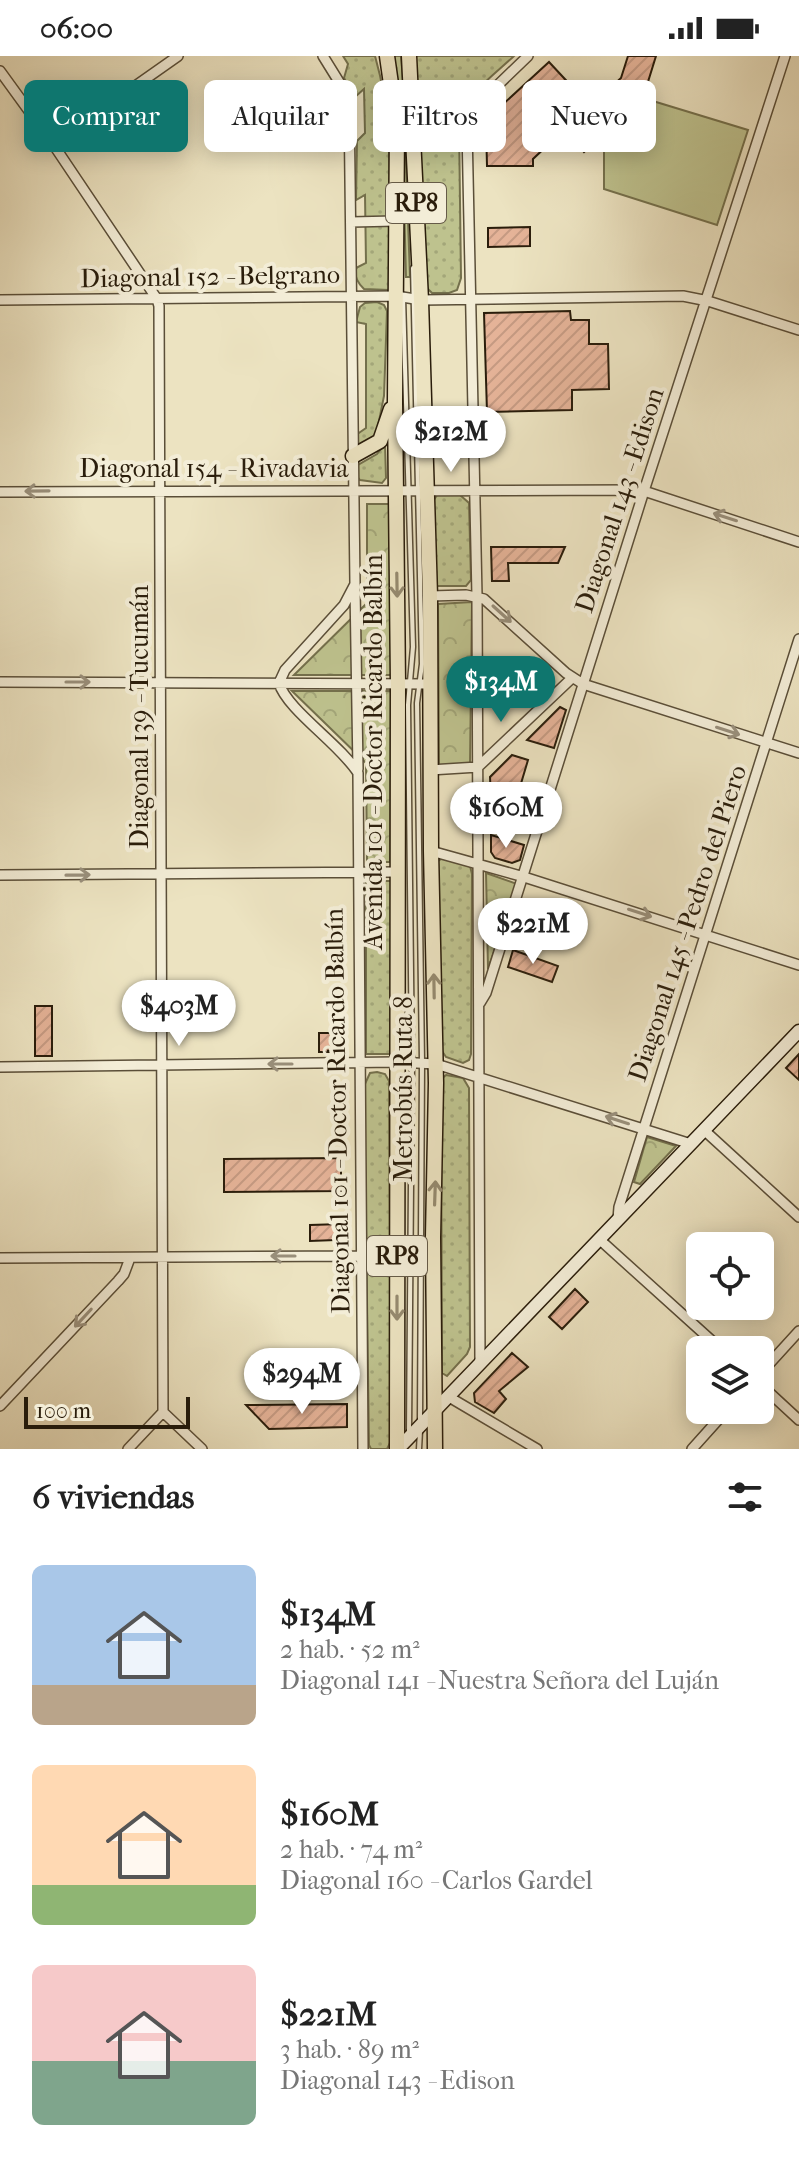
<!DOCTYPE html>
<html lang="es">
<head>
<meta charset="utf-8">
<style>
  :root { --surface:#fff; --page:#f6f6f6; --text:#222; --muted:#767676; --accent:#0f766e }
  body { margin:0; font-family:"IM FELL French Canon",serif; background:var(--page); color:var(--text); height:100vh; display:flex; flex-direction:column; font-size:30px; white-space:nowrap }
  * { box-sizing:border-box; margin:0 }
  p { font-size:26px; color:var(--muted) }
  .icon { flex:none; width:44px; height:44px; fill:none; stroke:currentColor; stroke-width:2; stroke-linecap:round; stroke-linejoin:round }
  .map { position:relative; height:1393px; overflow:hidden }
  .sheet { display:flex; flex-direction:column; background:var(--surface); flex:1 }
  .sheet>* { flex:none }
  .banner { position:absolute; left:24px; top:24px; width:752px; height:72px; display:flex; gap:16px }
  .buttons { position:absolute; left:686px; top:1176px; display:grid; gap:16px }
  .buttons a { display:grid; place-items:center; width:88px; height:88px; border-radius:12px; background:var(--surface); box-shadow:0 4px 20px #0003; font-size:40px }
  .scale { position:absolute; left:24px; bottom:20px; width:166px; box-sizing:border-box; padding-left:8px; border:4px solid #2a1d0b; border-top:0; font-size:22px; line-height:28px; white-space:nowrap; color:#2a1d0b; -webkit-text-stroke:6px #f3edd7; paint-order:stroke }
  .price { position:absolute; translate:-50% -68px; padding:0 18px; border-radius:28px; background:#fff; color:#222; font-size:26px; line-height:52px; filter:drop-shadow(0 2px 4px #0008) }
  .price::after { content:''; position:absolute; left:50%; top:48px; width:24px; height:18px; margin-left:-12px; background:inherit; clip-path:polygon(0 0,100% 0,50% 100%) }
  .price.on { background:var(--accent); color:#fff }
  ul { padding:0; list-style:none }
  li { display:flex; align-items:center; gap:24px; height:200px; padding:0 32px }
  li span { display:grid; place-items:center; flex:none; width:224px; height:160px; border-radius:12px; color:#555 }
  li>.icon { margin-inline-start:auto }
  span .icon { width:96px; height:96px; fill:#fffc; stroke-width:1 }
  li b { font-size:34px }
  h2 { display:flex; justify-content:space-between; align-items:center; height:96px; padding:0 32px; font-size:34px }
  .tag { padding:0 28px; border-radius:12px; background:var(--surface); box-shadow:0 4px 20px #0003; font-size:28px; line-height:72px }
  .tag.on { background:var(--accent); color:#fff }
  .status { display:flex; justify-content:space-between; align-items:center; height:56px; padding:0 40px; background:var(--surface); direction:ltr }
  .status svg { height:22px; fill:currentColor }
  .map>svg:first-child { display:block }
</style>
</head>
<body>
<div class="status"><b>06:00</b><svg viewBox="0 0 49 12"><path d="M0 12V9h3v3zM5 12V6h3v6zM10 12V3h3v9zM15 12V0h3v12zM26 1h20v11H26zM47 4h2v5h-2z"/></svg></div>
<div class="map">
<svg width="799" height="1393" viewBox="0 0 799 1393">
  <defs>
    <pattern id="grass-dots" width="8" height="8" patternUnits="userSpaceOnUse" patternTransform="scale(2)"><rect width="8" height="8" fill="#bec28e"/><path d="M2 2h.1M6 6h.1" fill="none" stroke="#a3a679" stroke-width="1.8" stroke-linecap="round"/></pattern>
    <pattern id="forest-crowns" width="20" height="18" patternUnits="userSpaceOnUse" patternTransform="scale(2)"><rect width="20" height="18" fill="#bec28e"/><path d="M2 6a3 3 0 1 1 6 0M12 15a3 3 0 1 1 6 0" fill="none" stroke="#a3a679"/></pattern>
    <pattern id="building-hatch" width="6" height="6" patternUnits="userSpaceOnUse" patternTransform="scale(2)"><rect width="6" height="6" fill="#e5b398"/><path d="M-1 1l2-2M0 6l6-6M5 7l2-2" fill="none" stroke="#c59a82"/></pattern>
  </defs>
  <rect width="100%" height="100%" fill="#ece3c1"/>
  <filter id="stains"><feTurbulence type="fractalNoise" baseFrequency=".0025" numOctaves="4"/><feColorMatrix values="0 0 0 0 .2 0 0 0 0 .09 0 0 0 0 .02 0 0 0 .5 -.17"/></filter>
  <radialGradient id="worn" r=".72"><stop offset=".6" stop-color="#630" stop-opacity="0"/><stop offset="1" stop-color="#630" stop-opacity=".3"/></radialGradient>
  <path fill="url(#grass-dots)" stroke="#74704c" stroke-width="2" d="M343,0h32c22,75 13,156 14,234l-25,-1c-6,-6 -10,-12 -8,-21l10,-5 -1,-68 -9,5 1,-59 8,-8 -1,-44 -9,8 -11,-19 4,-14z
    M392,0h9l2,24 7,197h-4l-4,-152z
    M411,0h103c-21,20 -49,38 -55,68l2,154 -4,12 -8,3h-17l-6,-6z
    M377,246l7,3 3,6 -3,85 -8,40 -14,10 -6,-3v-8l10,-7v-104l-10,-2 4,-15 5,-4z
    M385,388l1,34 -4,5 -22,-3 -4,-5 2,-10 19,-11z
    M437,439h23l9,8 2,77 -5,6h-29l-5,-83z
    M443,802l27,8 2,8 -1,180 -2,6 -6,3 -17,-6 -4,-6 -4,-190z
    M366,825h25l1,173h-26z
    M377,1016l8,2 4,7 2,360 -4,8h-16l-2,-4 -5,-359 6,-13z
    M446,1019l17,3 6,10 1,259 -3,7 -20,22 -5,-3 -1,-294z"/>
  <path fill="url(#forest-crowns)" stroke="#74704c" stroke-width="2" d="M367,448h23l2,171h-98l73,-72z
    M472,546l-2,164 -31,-1 -1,-161z
    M292,635h99l-1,171h-23l-1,-99z
    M486,817l31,11 -29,85z
    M647,1081l29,9 -36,38 -6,-2z"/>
  <path fill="#bec28e" stroke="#74704c" stroke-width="2" d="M643,42l105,32 -31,95 -113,-36v-55z"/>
  <path fill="url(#building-hatch)" stroke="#2a1d0b" stroke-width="2" d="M628,0h28l-13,42 -59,54 -13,-15 -14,13 -7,-7 -17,16v7h-46l-1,-41 3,-8 60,-55 41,44 31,-28z
    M530,171v19l-42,1v-19z
    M570,255l1,9h18v24h19l1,45 -37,1v20l-85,2 -3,-99z
    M491,491h74l-7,16h-50l1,18h-17z
    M560,651l6,3 -12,38 -27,-8z
    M512,699l16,5 -14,47 -23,-7 -1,-23z
    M491,779l33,10 -4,15 -8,3 -17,-5 -4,-6z
    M513,894l45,16 -6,16 -44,-15z
    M35,950h17v50h-17z
    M319,977h24v13l-7,6h-17z
    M799,998v26l-13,-12z
    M341,1102v33l-117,1v-33z
    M342,1168v11l-6,5 -26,1v-16z
    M575,1233l13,13 -26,27 -13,-12z
    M512,1297l16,14 -29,24 7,8 -12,14 -19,-11 -1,-9z
    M347,1348v23l-78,2 -23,-24z"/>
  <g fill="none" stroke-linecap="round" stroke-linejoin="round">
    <g stroke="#5a4e38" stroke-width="7">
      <path id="service" d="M413,212l9,396 -5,39 5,359 -2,357
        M403,241l10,350 -5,58 4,358 -3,368
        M419,1393l1,-18"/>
    </g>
    <g stroke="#5a4e38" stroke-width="12">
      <path id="minor" d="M323,0l26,42 6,486 -11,21 -59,65 -6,13c8,27 61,61 79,90l5,676
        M0,15l53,73 104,155 2,7 4,1106
        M53,88l125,-88
        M351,166l44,-1
        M0,244l396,-4 25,4 262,-4 25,5 91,29
        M0,436l632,-2 12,1 155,51
        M355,532l3,181
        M430,540l36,-1 18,4 82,74 17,11 216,69
        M0,626l430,2
        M430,714l48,-3 94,-89
        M431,795l93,26 275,88
        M0,819l398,-3
        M480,947l6,-10 158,-502 141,-435
        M0,1011l397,-5 39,2 255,80
        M705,1075l94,86
        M618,1163l1,-12 180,-568
        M599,1183l123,111
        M0,1202l361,-2
        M480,1307l-3,-767 -10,-467 5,-19 56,-54
        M760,1318l39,-43
        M760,1328l39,36
        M449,1341l88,52
        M0,1350l118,-125 6,-7 6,-16
        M163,1356l39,37
        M128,1393l35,-37
        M692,1393l35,-39"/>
    </g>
    <g stroke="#2a1d0b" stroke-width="15">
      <path id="secondary" d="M398,1393l401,-418"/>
    </g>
    <g stroke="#2a1d0b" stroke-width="17">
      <path id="primary" d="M387,0l10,70 -2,276 3,282 -1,765
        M409,0l12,244 9,296 1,255 5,232 -3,154 2,212
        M353,400l27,-15 11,-32"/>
    </g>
    <path stroke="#2a1d0b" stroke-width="2" stroke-dasharray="2 4" stroke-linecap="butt" d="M426,50l37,1
      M368,799l15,-9"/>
    <use href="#service" stroke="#f3edd7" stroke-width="4"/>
    <use href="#minor" stroke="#f3edd7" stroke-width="9"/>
    <use href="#secondary" stroke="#f3edd7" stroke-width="12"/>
    <use href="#primary" stroke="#ece3c1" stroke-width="14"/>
  </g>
  <defs><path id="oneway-shaft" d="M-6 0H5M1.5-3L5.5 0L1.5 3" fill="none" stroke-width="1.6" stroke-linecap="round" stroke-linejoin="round" transform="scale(2)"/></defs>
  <g stroke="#998f7b">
    <use href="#oneway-shaft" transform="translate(37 435) rotate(179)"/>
    <use href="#oneway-shaft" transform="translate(725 461) rotate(-162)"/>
    <use href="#oneway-shaft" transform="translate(502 558) rotate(42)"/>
    <use href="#oneway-shaft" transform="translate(78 626)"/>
    <use href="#oneway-shaft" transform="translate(728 675) rotate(18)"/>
    <use href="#oneway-shaft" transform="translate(78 819) rotate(-1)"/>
    <use href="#oneway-shaft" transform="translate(640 857) rotate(18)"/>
    <use href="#oneway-shaft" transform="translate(280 1008) rotate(180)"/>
    <use href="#oneway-shaft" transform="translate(617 1064) rotate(-162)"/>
    <use href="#oneway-shaft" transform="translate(283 1200) rotate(180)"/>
    <use href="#oneway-shaft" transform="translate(83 1262) rotate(133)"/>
  </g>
  <g stroke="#958a6f">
    <use href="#oneway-shaft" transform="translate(397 529) rotate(89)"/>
    <use href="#oneway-shaft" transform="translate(434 930) rotate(-91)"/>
    <use href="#oneway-shaft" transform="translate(435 1137) rotate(-88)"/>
    <use href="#oneway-shaft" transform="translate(397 1252) rotate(90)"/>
  </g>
  <g text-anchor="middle" stroke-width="8" stroke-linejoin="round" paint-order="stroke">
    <g fill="#f3edd7" stroke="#665b48" stroke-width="2">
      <rect x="386" y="127" width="60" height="40" rx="6"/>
      <rect x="367" y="1180" width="60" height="40" rx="6"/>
    </g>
    <g font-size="24" font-weight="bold" fill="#2a1d0b">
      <text x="416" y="155">RP8</text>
      <text x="397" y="1208">RP8</text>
    </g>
    <g font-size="26" fill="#2a1d0b" stroke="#f3edd7">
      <text transform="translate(210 220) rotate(-1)" y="9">Diagonal 152 - Belgrano</text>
      <text x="214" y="421">Diagonal 154 - Rivadavia</text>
      <text transform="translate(619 444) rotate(-72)" y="9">Diagonal 143 - Edison</text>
      <text transform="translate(139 661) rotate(-90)" y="9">Diagonal 139 - Tucumán</text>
      <text transform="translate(373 696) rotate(-90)" y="9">Avenida 101 - Doctor Ricardo Balbín</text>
      <text transform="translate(687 867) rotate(-72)" y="9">Diagonal 145 - Pedro del Piero</text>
      <text transform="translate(403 1033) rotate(-90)" y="9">Metrobús Ruta 8</text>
      <text transform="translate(337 1055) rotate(-91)" y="9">Diagonal 101 - Doctor Ricardo Balbín</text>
    </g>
  </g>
  <rect width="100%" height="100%" filter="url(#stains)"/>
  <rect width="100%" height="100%" fill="url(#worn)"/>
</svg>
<div class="buttons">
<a><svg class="icon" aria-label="locate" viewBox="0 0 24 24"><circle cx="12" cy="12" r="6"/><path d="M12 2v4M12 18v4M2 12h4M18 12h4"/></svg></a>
<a><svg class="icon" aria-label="layers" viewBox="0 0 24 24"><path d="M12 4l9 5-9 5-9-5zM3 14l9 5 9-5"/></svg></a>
</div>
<div class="scale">100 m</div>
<b class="price" style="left:451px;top:418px">$212M</b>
<b class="price on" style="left:501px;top:668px">$134M</b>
<b class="price" style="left:506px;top:794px">$160M</b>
<b class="price" style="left:533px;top:910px">$221M</b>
<b class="price" style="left:179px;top:992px">$403M</b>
<b class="price" style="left:302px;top:1360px">$294M</b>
<div class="banner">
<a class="tag on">Comprar</a>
<a class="tag">Alquilar</a>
<a class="tag">Filtros</a>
<a class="tag">Nuevo</a>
</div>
</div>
<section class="sheet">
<h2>6 viviendas<svg class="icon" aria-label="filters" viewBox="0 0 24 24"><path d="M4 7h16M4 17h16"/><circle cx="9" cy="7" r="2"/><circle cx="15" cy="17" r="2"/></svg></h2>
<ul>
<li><span style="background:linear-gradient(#a9c7e8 75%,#b9a48a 0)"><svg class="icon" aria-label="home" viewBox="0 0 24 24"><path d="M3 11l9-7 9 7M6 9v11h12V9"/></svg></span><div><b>$134M</b><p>2 hab. · 52 m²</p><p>Diagonal 141 - Nuestra Señora del Luján</p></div></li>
<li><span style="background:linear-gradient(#ffd9b3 75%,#8fb573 0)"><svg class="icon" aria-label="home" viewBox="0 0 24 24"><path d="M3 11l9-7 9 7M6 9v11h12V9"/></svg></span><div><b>$160M</b><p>2 hab. · 74 m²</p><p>Diagonal 160 - Carlos Gardel</p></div></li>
<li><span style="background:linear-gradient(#f6c9c9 60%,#7fa58c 0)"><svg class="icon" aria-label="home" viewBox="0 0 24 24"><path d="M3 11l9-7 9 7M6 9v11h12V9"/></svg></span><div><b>$221M</b><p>3 hab. · 89 m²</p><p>Diagonal 143 - Edison</p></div></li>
</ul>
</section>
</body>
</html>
